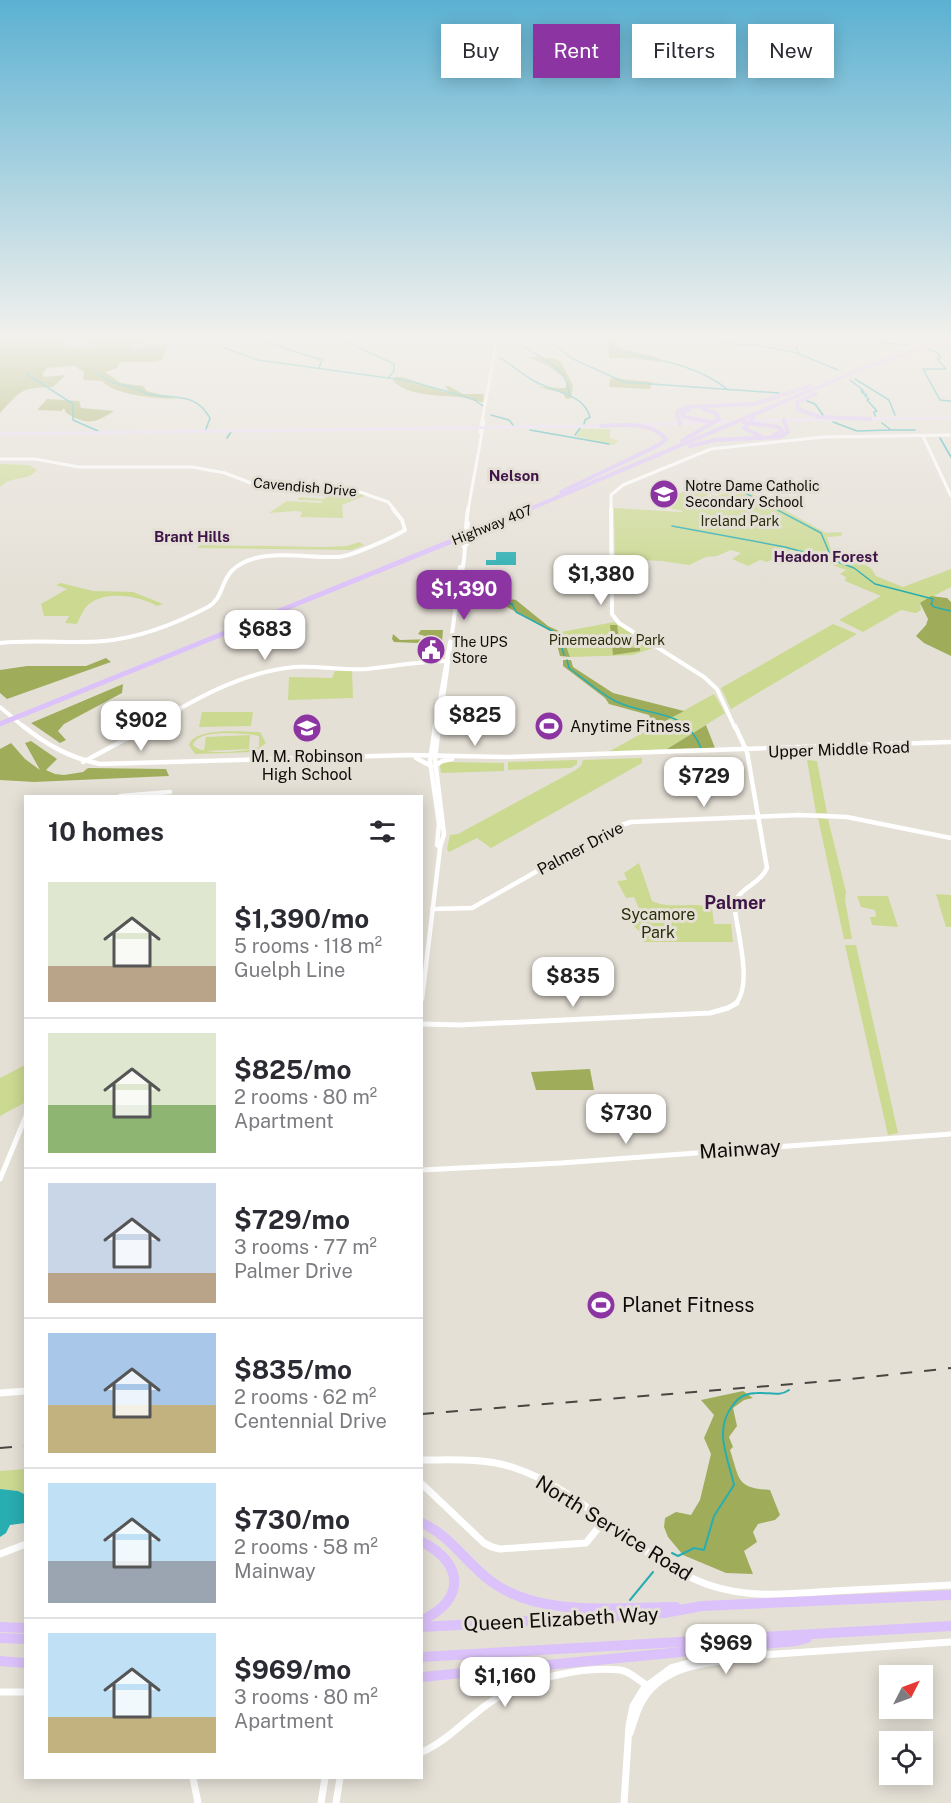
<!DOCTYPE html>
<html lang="en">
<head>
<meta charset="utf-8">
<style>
  :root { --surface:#fff; --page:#f7f7f7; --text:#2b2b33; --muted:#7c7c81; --line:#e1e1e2; --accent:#8c35a2 }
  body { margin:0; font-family:"Public Sans",sans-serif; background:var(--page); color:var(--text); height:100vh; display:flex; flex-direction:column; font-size:22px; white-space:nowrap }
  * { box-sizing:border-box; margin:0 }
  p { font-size:20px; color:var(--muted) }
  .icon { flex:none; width:33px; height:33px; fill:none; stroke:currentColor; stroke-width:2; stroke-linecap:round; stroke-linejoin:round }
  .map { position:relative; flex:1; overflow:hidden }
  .details { position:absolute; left:24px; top:795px; width:399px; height:984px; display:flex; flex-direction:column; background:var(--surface); border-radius:0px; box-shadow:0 3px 15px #0003 }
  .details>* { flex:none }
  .banner { position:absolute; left:441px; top:24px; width:420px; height:54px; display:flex; gap:12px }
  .needle { width:39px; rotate:48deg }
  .tools { position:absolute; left:879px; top:1665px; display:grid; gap:12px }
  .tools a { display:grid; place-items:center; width:54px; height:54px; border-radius:0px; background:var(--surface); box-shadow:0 3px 15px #0003; font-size:30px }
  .price { position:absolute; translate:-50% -51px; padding:0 14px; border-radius:12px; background:#fff; color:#222; font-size:20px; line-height:39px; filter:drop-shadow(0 2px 3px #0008) }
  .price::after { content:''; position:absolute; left:50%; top:36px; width:18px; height:14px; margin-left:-9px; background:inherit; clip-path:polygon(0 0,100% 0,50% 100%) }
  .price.active { background:var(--accent); color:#fff }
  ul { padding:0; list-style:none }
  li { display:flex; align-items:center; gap:18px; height:150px; padding:0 24px }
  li+li { border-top:2px solid var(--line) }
  li span { display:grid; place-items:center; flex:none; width:168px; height:120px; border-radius:0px; color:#555 }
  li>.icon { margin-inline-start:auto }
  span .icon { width:72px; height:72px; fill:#fffc; stroke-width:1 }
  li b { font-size:26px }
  h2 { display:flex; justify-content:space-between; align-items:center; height:72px; padding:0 24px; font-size:26px }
  .chip { padding:0 21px; border-radius:0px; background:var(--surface); box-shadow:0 3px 15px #0003; font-size:21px; line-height:54px }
  .chip.active { background:var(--accent); color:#fff }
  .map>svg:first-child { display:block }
</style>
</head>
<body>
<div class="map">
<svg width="951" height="1803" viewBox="0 0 951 1803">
  <rect width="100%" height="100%" fill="#e5e0d6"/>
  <path fill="#cbd991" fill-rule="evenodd" d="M580,429h30v9l9,3 -6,4 -35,-8 -2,-1z
    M0,464l29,1 8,5 -7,6 -22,5 -8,6z
    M692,487l2,1 -2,2 10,1 7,5 -25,15 30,-14 -4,-3 7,2 20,-9 29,13 8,-2 4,2 -8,2 56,31 16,-1 -1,4 -14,1 6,19 30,8 8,4 5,8 27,11 48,-18v18l-31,16 1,7 -5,3 -15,-3 -38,22 -24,-12 42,-24 -36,-15 1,-4 -6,-3 6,-4 -55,-20 -24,12 -7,-2 -12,6 -16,-7 9,-6 -10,-3 -14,6 -11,1 -17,8 -27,-4 -47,-2 -1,-51 67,4 2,-1 -18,-4 -3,-5z
    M334,490l33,5 -25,10 1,13 -43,-1 2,-5 -5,-1 -28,2 18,-12 34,2 2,-2 -25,-1 2,-3 23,2 7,-4 -3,-3z
    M359,542l5,3 -12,5 -155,-2 3,-3 125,2 22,-1z
    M61,583l32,8 40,1 30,12 -6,2c-17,-10 -50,-16 -68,-2 -5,4 -9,13 -12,20l-12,-1 4,-7h-25l-3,-12 26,-15 -11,-4z
    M614,622l39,26 -20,7 -63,2 -9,-25z
    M833,624l24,10 -126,75 -10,-21z
    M335,671h17l1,27 -65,2 1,-23 43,1z
    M714,694l11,19 -58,36 -59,3z
    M202,712h51l-2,14 -52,1z
    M260,732l6,11 -12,9 -59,2 -6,-9c6,-18 53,-13 71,-13zM248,734l11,2v11c-13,5 -58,9 -66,-2 5,-16 41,-11 55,-11z
    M250,735l-1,14 -45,2 2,-14z
    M642,758v5l-151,85 -14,-10 -28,14 -2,-3 3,-14 8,-1 116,-63 7,-5 2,-6z
    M577,760v4l-6,4 -63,2v-8z
    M807,760l10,1 10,52h-11z
    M446,762l58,1v8l-63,2 -1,-8z
    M818,818l10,1 18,73 -1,8 7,39h-8z
    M639,863l13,38c19,9 41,0 60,7l2,16h17l2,18h-89l-3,-9 -7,-7 7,-13 -7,-16 -8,1 -9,-17 10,-1 -3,-7z
    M936,894l15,1v32h-5z
    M857,896h31l10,31 -26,-2 -2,-8h6l-1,-7 -14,-3z
    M845,945h11l42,188 -10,2z
    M25,1065l-1,38 -24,13v-38z
    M25,1469v26l-7,-4 -18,-2v-18z"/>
  <path fill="#9fad5b" d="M0,339h65l-1,6 7,2 27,-2 -10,-3 5,-3 12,3 19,-1 -3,-2h34l-26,7 5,2 19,-5 14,3c-2,4 -3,11 -6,14 -3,3 -35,2 -41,2l-3,6 -12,4 16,11 22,3 4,5 29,8c-21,-1 -60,-3 -74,-18l-19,-1 1,-8 -10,-6 -27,2 -5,6 2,3 20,-2v2l-11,10c-32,1 -32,3 -53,26z
    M608,339h9v8l42,11 1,4 -26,-4h-25z
    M528,357l24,1 8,3 13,24 -2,13 -5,1 -3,-6 -26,-6 26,1 3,-1 1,-7 -20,-15z
    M394,377h9l41,15h5l-4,-6h4l14,8h21l-1,8c-8,0 -15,-4 -23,-5 -21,-2 -50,0 -67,-16z
    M610,378l43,4 -3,7 -41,-2z
    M47,399l32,2 2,7 33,3c-20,13 -27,14 -48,2l-2,-5 -3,3 -24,-1z
    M468,592l48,8 32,26 13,6 9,25 -10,-1 -6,-22 -4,-3 -43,-24 -39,-10z
    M931,596l16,2 4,4v54l-27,-13 -8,-7 10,-11 2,-6 -8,-16z
    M610,625h7l3,22 20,1v3l-27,4z
    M421,630h22l-1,12 -2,2 -46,-2 -2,-3 1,-5 7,6 34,-1 -16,-5z
    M106,658l5,4 -104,37 -7,-6v-23l27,-4h59z
    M563,660h8l2,7 40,26 71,18 -30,16 -5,-12 -40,-11 -4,-6 -42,-32z
    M123,684l-1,9 -58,31 -6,7 8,9 -6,3 -29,-20z
    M706,725l9,23 -48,1z
    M31,741l26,18 -11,11 9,4 9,1 19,-3 5,-4 78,1 3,7 -135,6 -34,-2v-31l11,-6 14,16 15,11 -15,-27z
    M590,1069l4,21h-58l-5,-18z
    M743,1391l10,7 -9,2 -11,8 4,18 -8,11 4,10 -3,3c10,30 6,38 40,40l10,25 -5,5 -17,4 -5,8 4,10 -13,9 9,23 -27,-1 -43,-18 -15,-18 -4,-10 1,-9 11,-6 15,3 9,-15 11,-46 -7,-16 10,-23 -13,-15z"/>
  <path fill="#28adb1" d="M496,552h20v13h-30v-5h10z
    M0,1489l18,2 8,4 -1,28 -15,2 -4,8 -6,4z"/>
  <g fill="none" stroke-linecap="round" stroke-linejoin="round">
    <path stroke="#28adb1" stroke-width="1.5" d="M254,339l68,21 -3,8
      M340,339l54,25v7l-5,6
      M514,339c20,19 54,23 55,55
      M546,339l27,20 51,23 155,11
      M610,339l2,9 3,2c37,9 83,14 113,40
      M718,339l14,5 24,1 42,8
      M873,339l10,4 26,2
      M222,347l36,13 152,21 63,18 10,7
      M796,347l3,7 39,16
      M926,349l11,3 4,6 -4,1 9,10h-23l17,31 11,1
      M500,358c12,7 24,18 36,24 18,10 48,12 54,35l-5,3 -1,4
      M97,373c17,12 15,9 34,14 6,1 11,6 17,7 27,5 47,-2 62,24l-4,11
      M27,374l46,30v16l25,11
      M855,379l34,21 6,15
      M850,380l13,10 -2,1 3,1 -2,1 5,2 -2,1 4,3 -2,1 10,11 -3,1 1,4
      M807,401l8,3 8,11
      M491,415l18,5 4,5
      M833,422l24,9 34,-1
      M882,423l9,7h24
      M530,430l79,14
      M575,435l5,-7
      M227,438l4,-6
      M940,438l11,19
      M736,488l85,45 11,26
      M672,526l113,21 48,13 21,8 21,16 58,15 -2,5 3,3 17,4
      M471,596l41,8 4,8 42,22 6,21
      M567,660l2,8c15,11 29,24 46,33 34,17 69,5 86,47"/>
    <path stroke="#28adb1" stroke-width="2" d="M672,1553l6,3 16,-8 10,2 10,-34 20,-31c-6,-28 -21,-55 -1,-80 6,-9 14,-12 24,-12 11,-1 23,4 32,-3
      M630,1600l23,-28"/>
    <path stroke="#fff" stroke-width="3" d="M480,432l17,-93
      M923,436l28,60
      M0,459h35l44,8h113l33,6 26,10 106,8 31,11 7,8
      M468,510l16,-89
      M611,510v-15l12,-10 88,-36 112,-12 128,-2"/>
    <path stroke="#fff" stroke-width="4" d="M611,509l1,105 7,9 85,54 13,12 18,39
      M464,547l3,-3 1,-21
      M459,583c8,-23 5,-49 9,-74
      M0,643c35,-4 70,1 104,-2 35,-3 73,-18 104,-34 21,-12 7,-38 48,-49 24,-6 57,0 82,-1 14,-1 54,-19 67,-27l-3,-10 -9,-11
      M0,707l25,21
      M148,728c44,-28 94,-56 146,-61 24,-2 49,4 73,2 28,-3 54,-8 82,-8
      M435,728l15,-86
      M439,728l20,-145 -2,-2 3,-14h2"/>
    <path stroke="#fff" stroke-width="4.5" d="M23,726c24,19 47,32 77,38l309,-9 96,2 446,-15
      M435,726l-5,35 9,63 -2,21 3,3
      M735,726l12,26 20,116c-7,16 -26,19 -33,35 2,25 20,83 1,101
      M416,758l13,7
      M83,762l67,-36
      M435,766l7,-5 10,-2
      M120,796l50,-4
      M432,909l40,-1 143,-81 16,-5 168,-7 48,2 104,21
      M422,999l18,-151 4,-14 -9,-75 4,-33"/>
    <path stroke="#fff" stroke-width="5" d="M422,1024l37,1 251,-12 18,-5 9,-5
      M422,1170l139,-7 390,-29
      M0,1179l26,-63"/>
    <path stroke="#fff" stroke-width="7" d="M0,1393l26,-2
      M422,1460c30,0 62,-2 90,7 74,24 123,90 194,117 41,15 85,10 127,7 39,-2 79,-4 118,-6
      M422,1484l62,59 8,4 8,2 86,-6 17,-21
      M0,1554l26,-10
      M0,1692h26
      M630,1733c4,-11 7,-25 14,-35 24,-36 70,-35 109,-41
      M422,1752c27,-12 46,-35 70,-51 32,-22 90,-35 128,-31 12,1 20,14 32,17
      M193,1778l5,25
      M321,1803l4,-25
      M336,1803l4,-25
      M624,1803l5,-77 4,-20 11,-18 27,-20 22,-6 54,-6 204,-14"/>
    <path stroke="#eadafc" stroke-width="3" d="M865,419l86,-1
      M748,421l93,-2
      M635,425l104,-4
      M0,434l604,-8"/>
    <path stroke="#dcc2fa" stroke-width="4" d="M816,393l-19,10 1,6 22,8 50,2
      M689,410l-7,3 2,4 27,5
      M753,418l-9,10 16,8
      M743,422l35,5 4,4 -8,4
      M680,424l-3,-12 9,-5 68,-3 56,-18
      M682,441l37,-22 -3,-6 -13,-4
      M690,446l25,-6 65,-3 8,-5 -4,-12
      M561,492l98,-47 7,-6c-16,-18 -43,-14 -65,-13
      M527,510l332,-140 91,-31"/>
    <path stroke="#dcc2fa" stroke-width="5" d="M0,724l531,-215"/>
    <path stroke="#dcc2fa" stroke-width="10" d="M422,1523c29,13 45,41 70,59 49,36 125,25 184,25
      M422,1542c42,21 44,58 0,78
      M0,1627l26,1
      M422,1627l242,-14 38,-7 249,-11
      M0,1638l26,1
      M422,1657l529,-31
      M0,1661l26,2
      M422,1677l374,-36 11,-3"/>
    <path stroke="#484641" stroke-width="2" stroke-dasharray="12 12" stroke-linecap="butt" d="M422,1414l420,-34 109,-12
      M0,1448l26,-2"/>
  </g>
  <linearGradient id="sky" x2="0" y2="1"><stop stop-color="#5bb1d2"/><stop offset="0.57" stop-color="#f3f1ed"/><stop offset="1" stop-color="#f3f1ed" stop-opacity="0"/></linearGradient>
  <rect width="951" height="591" fill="url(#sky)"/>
  <defs>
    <g id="school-disc" transform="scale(1.5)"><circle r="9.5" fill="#8c35a2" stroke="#e5e0d6"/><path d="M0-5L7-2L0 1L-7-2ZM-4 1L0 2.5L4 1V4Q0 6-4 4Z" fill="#fff"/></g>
    <g id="civic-disc" transform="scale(1.5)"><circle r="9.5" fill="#8c35a2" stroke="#e5e0d6"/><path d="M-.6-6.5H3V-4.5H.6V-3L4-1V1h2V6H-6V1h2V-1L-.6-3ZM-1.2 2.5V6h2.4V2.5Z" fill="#fff"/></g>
    <g id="stadium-disc" transform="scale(1.5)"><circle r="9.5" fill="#8c35a2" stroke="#e5e0d6"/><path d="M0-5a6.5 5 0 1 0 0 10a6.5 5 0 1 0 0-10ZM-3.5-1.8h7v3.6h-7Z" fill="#fff"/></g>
  </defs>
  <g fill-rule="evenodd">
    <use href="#school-disc" x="664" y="494"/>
    <use href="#civic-disc" x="431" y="650"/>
    <use href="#stadium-disc" x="549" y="726"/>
    <use href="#school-disc" x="307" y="728"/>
    <use href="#stadium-disc" x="601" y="1305"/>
  </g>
  <g text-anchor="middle" stroke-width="6" stroke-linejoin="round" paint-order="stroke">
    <g font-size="14" fill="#0e0c09" stroke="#e5e0d6" text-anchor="start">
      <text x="685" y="491">Notre Dame Catholic<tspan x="685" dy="16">Secondary School</tspan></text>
      <text x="452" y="647">The UPS<tspan x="452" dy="16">Store</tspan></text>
    </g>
    <g font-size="14" fill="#0e0c09" stroke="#e5e0d6">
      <text transform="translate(305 487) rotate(5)" y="5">Cavendish Drive</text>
      <text transform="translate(492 525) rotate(-22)" y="5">Highway 407</text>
    </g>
    <g font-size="14" fill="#2a2f0b" stroke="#e5e0d6">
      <text x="740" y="526">Ireland Park</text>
      <text x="607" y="645">Pinemeadow Park</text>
    </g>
    <g font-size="15" font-weight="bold" fill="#3f1549" stroke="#e5e0d6">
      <text x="514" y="481">Nelson</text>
      <text x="192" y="542">Brant Hills</text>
      <text x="826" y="562">Headon Forest</text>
    </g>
    <g font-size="16" fill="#0e0c09" stroke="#e5e0d6" text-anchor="start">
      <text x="570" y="732">Anytime Fitness</text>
      <text x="307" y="762" text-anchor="middle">M. M. Robinson<tspan x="307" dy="18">High School</tspan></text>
    </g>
    <g font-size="16" fill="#0e0c09" stroke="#e5e0d6">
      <text transform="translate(839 749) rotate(-2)" y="6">Upper Middle Road</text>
      <text transform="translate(580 848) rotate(-28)" y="6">Palmer Drive</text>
    </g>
    <g font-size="16" fill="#2a2f0b" stroke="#e5e0d6">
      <text x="658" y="920">Sycamore<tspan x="658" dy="18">Park</tspan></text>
    </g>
    <g font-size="18" font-weight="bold" fill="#3f1549" stroke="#e5e0d6">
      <text x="735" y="909">Palmer</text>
    </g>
    <g font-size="20" fill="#0e0c09" stroke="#e5e0d6">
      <text transform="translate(740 1149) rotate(-4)" y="7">Mainway</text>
      <text transform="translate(614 1528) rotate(32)" y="7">North Service Road</text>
      <text transform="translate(561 1619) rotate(-3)" y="7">Queen Elizabeth Way</text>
    </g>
    <g font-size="20" fill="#0e0c09" stroke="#e5e0d6" text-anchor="start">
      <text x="622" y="1312">Planet Fitness</text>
    </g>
  </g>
</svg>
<div class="tools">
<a><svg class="needle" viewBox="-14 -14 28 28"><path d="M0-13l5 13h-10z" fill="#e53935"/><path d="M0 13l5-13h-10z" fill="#7c7c81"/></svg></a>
<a><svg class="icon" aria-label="locate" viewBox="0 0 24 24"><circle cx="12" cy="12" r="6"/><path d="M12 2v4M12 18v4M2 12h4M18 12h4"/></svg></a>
</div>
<b class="price" style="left:601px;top:606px">$1,380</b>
<b class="price active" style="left:464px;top:621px">$1,390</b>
<b class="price" style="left:265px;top:661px">$683</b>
<b class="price" style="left:475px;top:747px">$825</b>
<b class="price" style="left:141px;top:752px">$902</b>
<b class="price" style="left:704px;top:808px">$729</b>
<b class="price" style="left:573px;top:1008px">$835</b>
<b class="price" style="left:626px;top:1145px">$730</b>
<b class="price" style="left:726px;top:1675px">$969</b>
<b class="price" style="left:505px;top:1708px">$1,160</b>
<div class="banner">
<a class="chip">Buy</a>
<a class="chip active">Rent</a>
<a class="chip">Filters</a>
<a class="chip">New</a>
</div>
<section class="details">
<h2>10 homes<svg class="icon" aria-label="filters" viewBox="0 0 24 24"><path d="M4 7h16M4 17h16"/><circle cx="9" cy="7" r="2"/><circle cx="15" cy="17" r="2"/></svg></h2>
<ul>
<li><span style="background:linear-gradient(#dfe7d0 70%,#b9a48a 0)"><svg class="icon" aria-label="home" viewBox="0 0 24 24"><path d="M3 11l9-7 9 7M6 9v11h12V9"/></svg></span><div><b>$1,390/mo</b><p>5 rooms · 118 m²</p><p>Guelph Line</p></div></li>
<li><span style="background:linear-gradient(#dfe7d0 60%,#8fb573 0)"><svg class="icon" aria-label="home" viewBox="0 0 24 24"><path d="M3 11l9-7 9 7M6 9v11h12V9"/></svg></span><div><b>$825/mo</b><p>2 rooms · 80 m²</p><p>Apartment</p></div></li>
<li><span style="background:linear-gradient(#c9d6e8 75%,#b9a48a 0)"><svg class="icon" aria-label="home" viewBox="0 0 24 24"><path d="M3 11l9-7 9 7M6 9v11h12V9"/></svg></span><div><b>$729/mo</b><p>3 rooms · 77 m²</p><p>Palmer Drive</p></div></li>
<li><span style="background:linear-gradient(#a9c7e8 60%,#c2b280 0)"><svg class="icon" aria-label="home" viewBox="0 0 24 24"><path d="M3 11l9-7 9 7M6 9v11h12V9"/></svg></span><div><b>$835/mo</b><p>2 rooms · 62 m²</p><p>Centennial Drive</p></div></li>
<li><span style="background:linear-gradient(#bfe0f5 65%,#9aa5b1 0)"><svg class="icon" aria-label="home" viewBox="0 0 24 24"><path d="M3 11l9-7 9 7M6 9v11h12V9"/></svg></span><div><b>$730/mo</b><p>2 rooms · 58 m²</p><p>Mainway</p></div></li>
<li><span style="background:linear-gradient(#bfe0f5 70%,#c2b280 0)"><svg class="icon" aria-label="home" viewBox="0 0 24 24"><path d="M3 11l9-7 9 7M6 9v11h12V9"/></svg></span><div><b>$969/mo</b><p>3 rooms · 80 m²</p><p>Apartment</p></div></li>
</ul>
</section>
</div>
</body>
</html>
